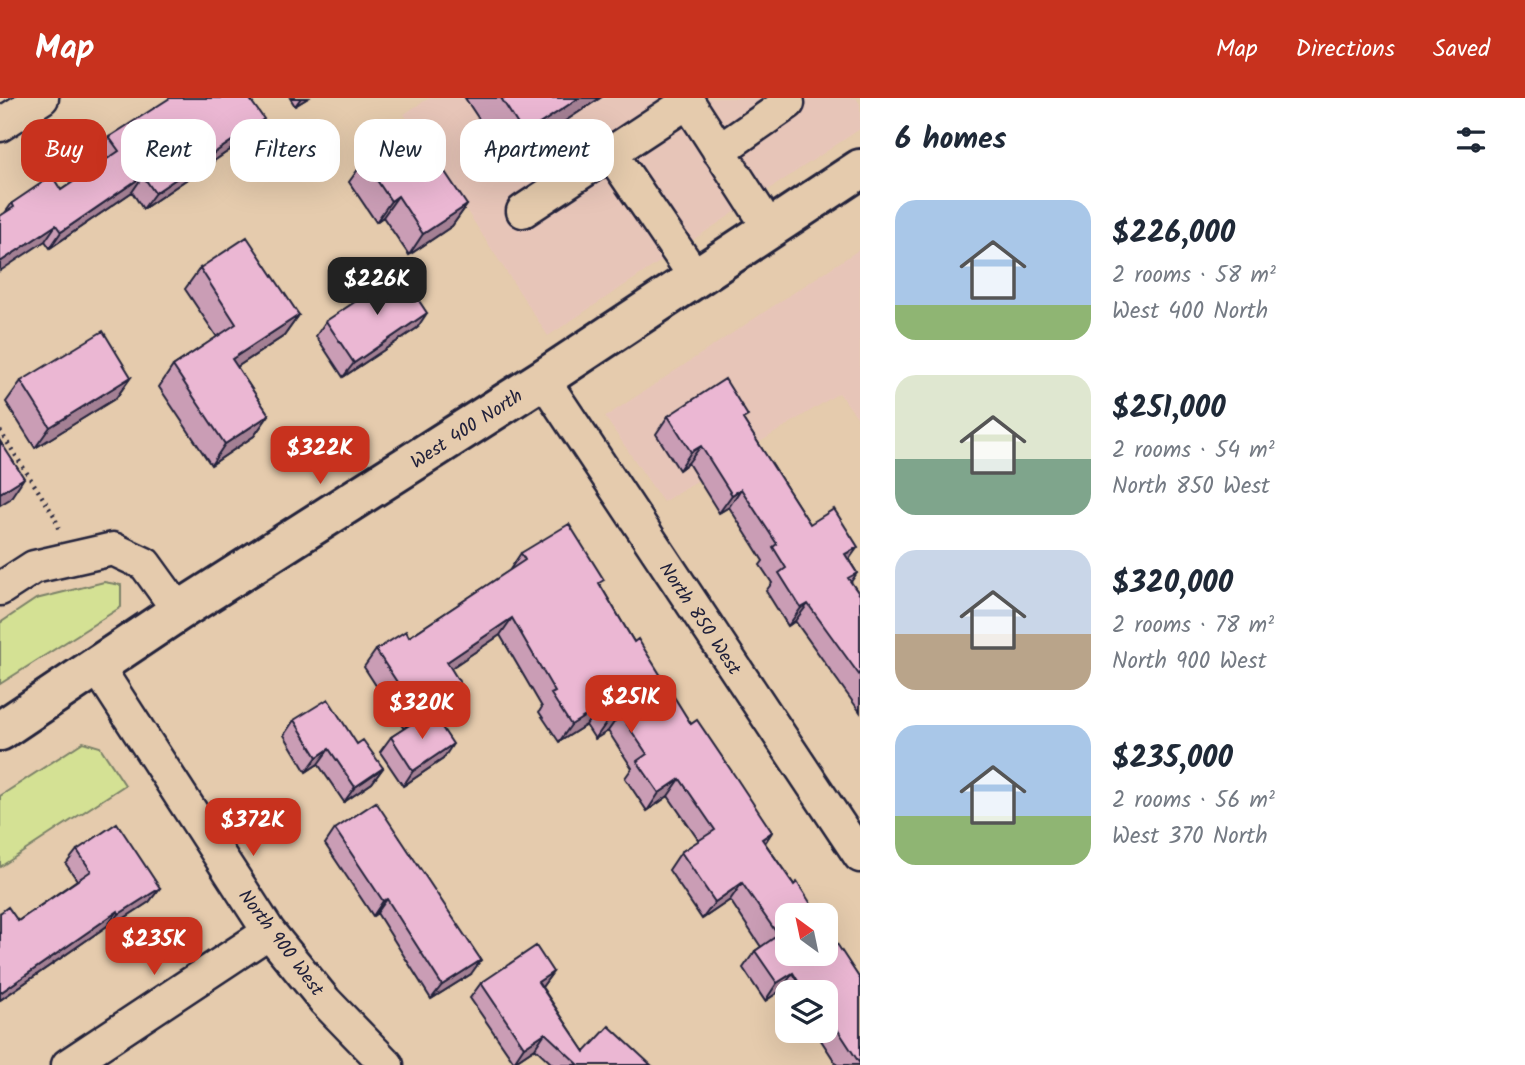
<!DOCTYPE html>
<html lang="en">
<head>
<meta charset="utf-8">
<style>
  :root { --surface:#fff; --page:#f2f2f3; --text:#1f2937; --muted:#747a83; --accent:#c8321e }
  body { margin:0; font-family:Kalam,sans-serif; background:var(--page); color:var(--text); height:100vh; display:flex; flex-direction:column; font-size:26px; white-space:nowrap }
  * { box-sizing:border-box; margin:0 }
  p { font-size:23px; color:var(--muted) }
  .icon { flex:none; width:38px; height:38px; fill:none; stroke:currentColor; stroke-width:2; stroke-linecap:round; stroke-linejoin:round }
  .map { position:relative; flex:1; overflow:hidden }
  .sheet { display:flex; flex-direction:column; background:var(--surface); width:665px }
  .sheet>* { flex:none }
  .guide { position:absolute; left:21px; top:21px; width:665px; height:63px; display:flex; gap:14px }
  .needle { width:46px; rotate:327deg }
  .controls { position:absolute; left:775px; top:805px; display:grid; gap:14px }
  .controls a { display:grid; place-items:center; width:63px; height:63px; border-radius:14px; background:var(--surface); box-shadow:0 7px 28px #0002; font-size:35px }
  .price { position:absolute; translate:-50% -60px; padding:0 16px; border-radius:14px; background:var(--accent); color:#fff; font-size:23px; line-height:46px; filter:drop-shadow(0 2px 4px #0008) }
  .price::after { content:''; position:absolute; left:50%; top:42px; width:21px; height:16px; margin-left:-10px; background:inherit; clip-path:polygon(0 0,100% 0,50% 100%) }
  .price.active { background:#222; color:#fff }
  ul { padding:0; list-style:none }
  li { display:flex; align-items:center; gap:21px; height:175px; padding:0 35px }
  li span { display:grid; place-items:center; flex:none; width:196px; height:140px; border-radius:21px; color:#555 }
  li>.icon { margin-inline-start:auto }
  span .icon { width:84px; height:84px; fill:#fffc; stroke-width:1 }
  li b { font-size:30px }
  h2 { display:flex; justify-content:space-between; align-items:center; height:84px; padding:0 35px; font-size:30px }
  .pill { padding:0 24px; border-radius:21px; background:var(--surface); box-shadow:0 7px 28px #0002; font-size:24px; line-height:63px }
  .pill.active { background:var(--accent); color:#fff }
  header { display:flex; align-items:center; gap:42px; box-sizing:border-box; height:98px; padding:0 35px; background:var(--accent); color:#fff }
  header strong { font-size:33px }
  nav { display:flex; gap:38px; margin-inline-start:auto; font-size:24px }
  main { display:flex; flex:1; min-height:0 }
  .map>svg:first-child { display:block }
</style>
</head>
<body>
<header>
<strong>Map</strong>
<nav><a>Map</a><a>Directions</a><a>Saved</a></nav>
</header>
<main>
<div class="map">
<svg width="860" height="967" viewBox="0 0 860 967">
  <rect width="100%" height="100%" fill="#e5cbad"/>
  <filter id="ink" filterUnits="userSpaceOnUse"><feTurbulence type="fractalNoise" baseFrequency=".0143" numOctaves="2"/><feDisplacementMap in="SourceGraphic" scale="14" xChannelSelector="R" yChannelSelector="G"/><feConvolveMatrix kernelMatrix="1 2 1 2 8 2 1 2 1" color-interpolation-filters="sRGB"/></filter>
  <g filter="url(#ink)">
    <path fill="#e7c5b8" d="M429,0h427l4,6v25l-312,207 -144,-222z
      M860,151v172l-21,-28 -176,109 -58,-85z"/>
    <path fill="#d4e194" stroke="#7b8268" stroke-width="2" d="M104,484l17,3v22l-121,77v-61l36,-24z
      M83,644l17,5 25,38 -125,82v-71z"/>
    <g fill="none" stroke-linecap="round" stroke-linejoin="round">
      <g stroke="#22223b" stroke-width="37">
        <path id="minor" d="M0,27l42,-27
          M719,53l69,-48 -3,-5
          M611,55l85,125
          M523,113l165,-109 82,127
          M543,281l317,477
          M0,491l34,-22 79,-18 32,15 34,47
          M98,570l171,264 56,69 62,64
          M68,967l201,-133"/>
      </g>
      <g stroke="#22223b" stroke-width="44">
        <path id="major" d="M0,633l179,-120 364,-232 317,-210"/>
      </g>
      <path stroke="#22223b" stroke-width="4.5" stroke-dasharray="2 5" stroke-linecap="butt" d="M0,333l55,86 4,14"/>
      <use href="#minor" stroke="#e5cbad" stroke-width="32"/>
      <use href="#major" stroke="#e5cbad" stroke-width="38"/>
    </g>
    <path fill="#ca9db5" stroke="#22223b" stroke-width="2" d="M290,0h18l-13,8z
      M465,0h135l-94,62z
      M252,3v34l-109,74 -11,-17 -82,56 -5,-7 -40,-28 7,-10 49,-13 43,-29 -6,-8 11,-16z
      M364,63l103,44 -15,21 -43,29 -26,-38 -7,5 -27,-40z
      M200,170l99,47 -15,21 -47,31 32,48 -15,21 -43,29 -52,-78 14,-21 44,-29 -32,-48z
      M326,223l91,7 -74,49 -27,-41z
      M131,279l-15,21 -81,50 -29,-46 15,-21z
      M668,318l76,5 66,103 39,36 8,13 -6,9 9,13v117l-65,-91 -7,5 -22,-35 6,-8 -12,-18 3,-4 -34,-54 -10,6 -31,-50 -9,7 -23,-36z
      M521,455l79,32 34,57 57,82 81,108 -7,11 95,136v86h-23l-22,-34h11v-39h-38v9l-8,-10 -15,10 -22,-33 12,-17 6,-4 -31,-47 -28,19 -33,-49 12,-18 18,-11 -31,-45 -21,15 -22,-33 7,-10 -24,-37 -13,8 -9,-14 -27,17 -20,-30 3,-5 -42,-72 -49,33 -3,33 -17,10 12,48 -40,27 -23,-34 11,-15 13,-8 -40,-62 12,-17 33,-13 100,-66z
      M294,622l63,24 26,24 -11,15 -28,19 -26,-38 -12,8 -22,-37z
      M335,731l136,145 -40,25 -54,-86 -4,3 -48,-72z
      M77,752l83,38 -11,14 -40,26 -2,-2 -107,74v-87l18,8 59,-41 -11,-16z
      M553,874l-11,15 43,65 66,13h-98l-18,-17 -21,14 -44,-64 11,-15z"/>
    <path fill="#a48094" stroke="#22223b" stroke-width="2" d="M301,0h7l-13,8z
      M579,0h21l-94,62 18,-26z
      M264,21l-12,16 -109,74 12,-16z
      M143,78l-11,16 -82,56 11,-16z
      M398,98l-15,21 -7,5 15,-21z
      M467,107l-15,21 -43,29 14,-21z
      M56,127l-11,16 -45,30v-9z
      M427,215l-10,15 -74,49 11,-14z
      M299,217l-15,21 -67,44 15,-21z
      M131,279l-15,21 -81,50 15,-21z
      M269,317l-15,21 -43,29 14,-21z
      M701,348l-13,17 -9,7 12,-18z
      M24,380l-14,21 -10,6v-12z
      M741,391l-12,18 -10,6 13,-18z
      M858,449l-13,18v-11z
      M808,506l-13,17 -7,5 13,-18z
      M512,520l-12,17 -65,44 12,-17z
      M460,585l-12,18 -44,28 12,-18z
      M598,610l-12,17 -27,17 12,-17z
      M620,616l-12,17 -13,8 12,-17z
      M453,646l-10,15 -40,27 10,-15z
      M329,651l-11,15 -12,8 11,-15z
      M383,670l-11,15 -28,19 11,-15z
      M680,681l-12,17 -21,15 12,-18z
      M772,734l-12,18 2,-11z
      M742,785l-12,17 -28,19 13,-17z
      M160,790l-11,14 -40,26 10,-14z
      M387,801l-10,14 -4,3 10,-15z
      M118,813l-11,15 -107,74v-7z
      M481,862l-10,14 -40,25 11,-14z
      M553,874l-11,15 -14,10 10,-15z
      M793,875l-13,18 -15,10 12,-18z
      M545,935l-10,15 -21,14 10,-15z"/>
    <path fill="#ebb7d3" stroke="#22223b" stroke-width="2" d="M170,0h79l15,21 -109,74 -12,-17 -82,56 -5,-7 -56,37v-46l14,-9 -2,-4 40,-27 9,14 58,-39 -10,-14z
      M501,0h78l-55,36z
      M415,29l52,78 -44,29 -25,-38 -7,5 -27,-40z
      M247,139l52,78 -67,44 37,56 -44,29 -52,-78 63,-42 -36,-56z
      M400,174l27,41 -73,50 -28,-42z
      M103,233l28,46 -81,50 -29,-46z
      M725,281l23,37 -5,3 67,105 24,-15 24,38 -13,7 12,19 -9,5 12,17v81l-52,-72 -7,4 -22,-35 7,-5 -13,-21 4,-3 -36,-55 -9,6 -31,-49 -10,6 -23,-36z
      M0,343l24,37 -24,15z
      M569,426l35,56 -5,3 35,59 4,-3 53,85 6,-4 38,56 37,56 -10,7 32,46 3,-3 21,33h-30v39h38v-27l34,52v85l-34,-52v-20h-13l-3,-5 -6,4 -11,-18 -16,10 -22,-32 23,-16 -36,-52 -27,19 -34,-50 34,-22 -35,-51 -21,14 -22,-32 10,-7 -27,-40 -13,8 -9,-14 -27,17 -20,-31 4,-2 -43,-74 -65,44 13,21 -44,28 -40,-61 30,-19 3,6 116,-77 -4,-7z
      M328,601l29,45 6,-4 20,28 -28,19 -26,-38 -12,8 -23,-37z
      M431,613l22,33 -40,27 -22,-34z
      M376,704l105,158 -39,25 -55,-86 -4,2 -48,-72z
      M117,725l43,65 -41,26 -1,-3 -118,82v-80l8,-6 10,14 73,-50 -14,-21z
      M536,848l17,26 -15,10 47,70 24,-26 42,39h-72l-34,-32 -21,14 -43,-64z"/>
  </g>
  <g text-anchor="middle" stroke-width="6" stroke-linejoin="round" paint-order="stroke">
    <g font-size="19" fill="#22223b" stroke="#e5cbad">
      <text transform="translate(466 330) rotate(-33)" y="7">West 400 North</text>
      <text transform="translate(701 520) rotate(56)" y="7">North 850 West</text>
      <text transform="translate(282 844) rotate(53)" y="7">North 900 West</text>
    </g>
  </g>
</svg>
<div class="controls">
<a><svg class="needle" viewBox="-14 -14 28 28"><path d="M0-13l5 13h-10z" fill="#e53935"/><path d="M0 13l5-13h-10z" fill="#747a83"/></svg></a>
<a><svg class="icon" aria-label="layers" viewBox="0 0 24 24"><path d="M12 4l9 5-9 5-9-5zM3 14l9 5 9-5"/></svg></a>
</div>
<b class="price active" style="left:377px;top:219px">$226K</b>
<b class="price" style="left:320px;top:388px">$322K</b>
<b class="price" style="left:631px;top:637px">$251K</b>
<b class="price" style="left:422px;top:643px">$320K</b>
<b class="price" style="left:253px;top:760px">$372K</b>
<b class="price" style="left:154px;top:879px">$235K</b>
<div class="guide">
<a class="pill active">Buy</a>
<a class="pill">Rent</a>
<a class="pill">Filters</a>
<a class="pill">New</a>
<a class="pill">Apartment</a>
</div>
</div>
<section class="sheet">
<h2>6 homes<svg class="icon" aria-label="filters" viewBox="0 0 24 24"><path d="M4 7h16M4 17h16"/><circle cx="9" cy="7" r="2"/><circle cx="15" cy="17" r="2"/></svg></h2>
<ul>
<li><span style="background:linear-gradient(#a9c7e8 75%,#8fb573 0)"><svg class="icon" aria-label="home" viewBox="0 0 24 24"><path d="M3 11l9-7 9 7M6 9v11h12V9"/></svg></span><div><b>$226,000</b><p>2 rooms · 58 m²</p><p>West 400 North</p></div></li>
<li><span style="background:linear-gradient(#dfe7d0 60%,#7fa58c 0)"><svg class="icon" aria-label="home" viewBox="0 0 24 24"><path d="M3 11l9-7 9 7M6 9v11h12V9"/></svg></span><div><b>$251,000</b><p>2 rooms · 54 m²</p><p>North 850 West</p></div></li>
<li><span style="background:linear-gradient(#c9d6e8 60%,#b9a48a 0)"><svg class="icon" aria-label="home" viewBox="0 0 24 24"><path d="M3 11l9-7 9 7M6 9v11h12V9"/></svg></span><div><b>$320,000</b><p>2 rooms · 78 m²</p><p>North 900 West</p></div></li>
<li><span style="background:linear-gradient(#a9c7e8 65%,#8fb573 0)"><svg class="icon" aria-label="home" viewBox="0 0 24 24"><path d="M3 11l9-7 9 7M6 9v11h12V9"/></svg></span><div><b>$235,000</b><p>2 rooms · 56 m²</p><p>West 370 North</p></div></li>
</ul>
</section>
</main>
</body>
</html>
